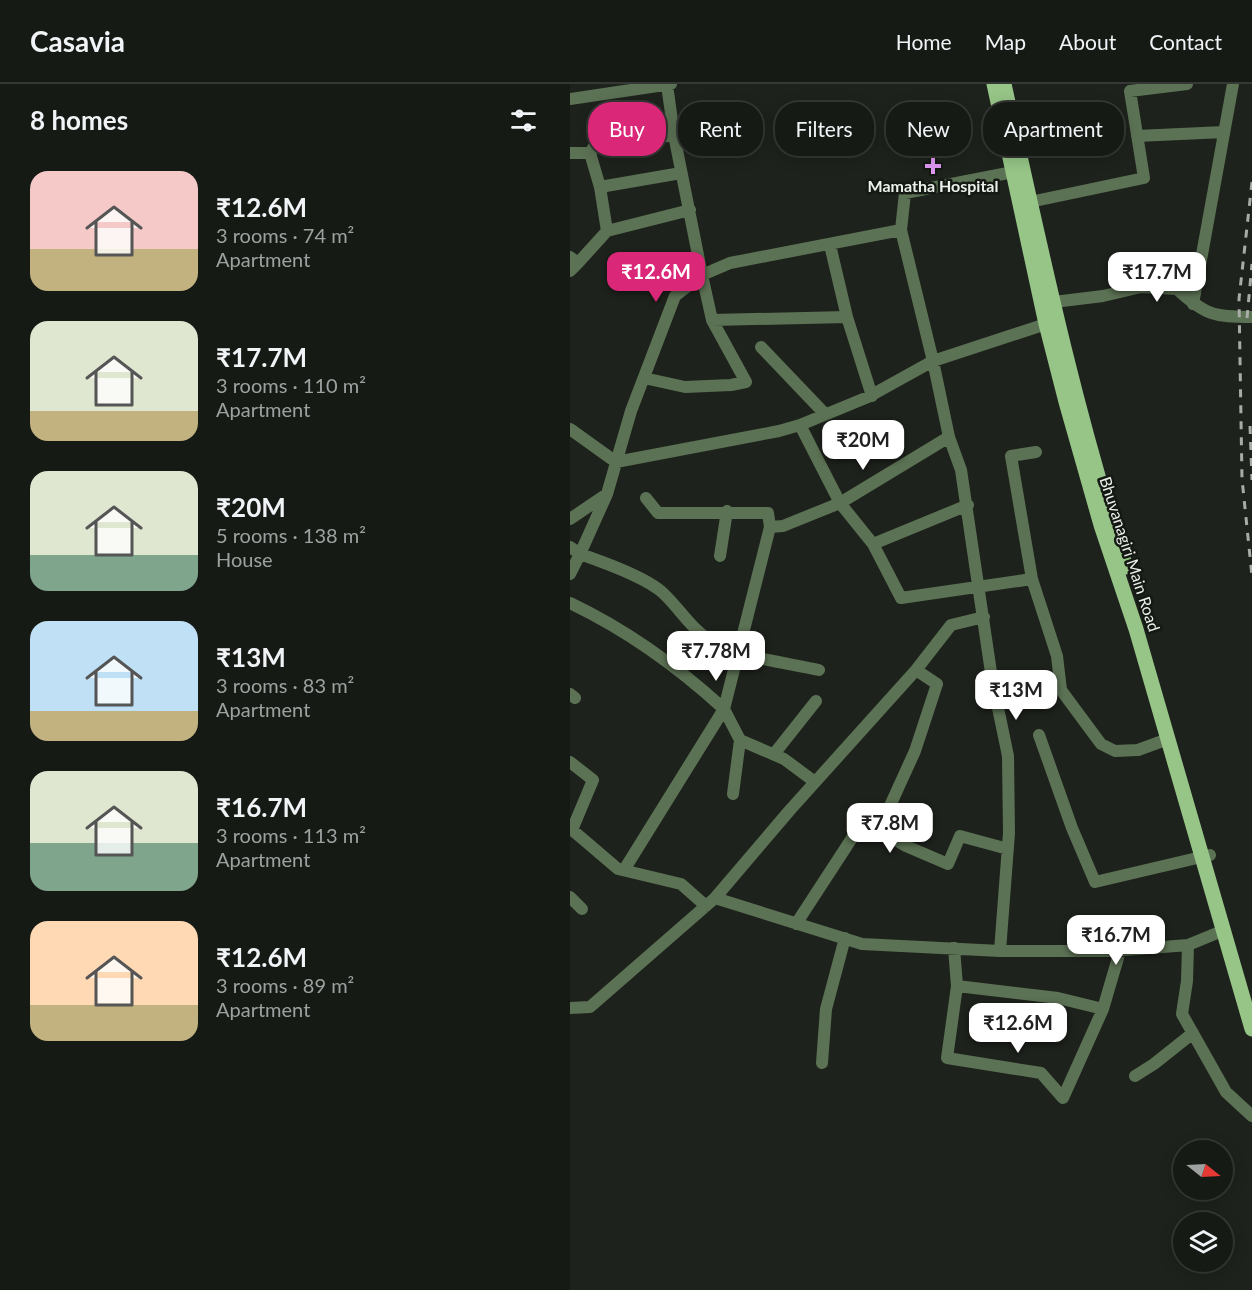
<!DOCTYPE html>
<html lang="en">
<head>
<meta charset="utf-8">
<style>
  :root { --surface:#161a15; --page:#1f231e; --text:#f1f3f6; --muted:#9ea1a0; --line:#353834; --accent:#db2777 }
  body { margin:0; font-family:Lato,sans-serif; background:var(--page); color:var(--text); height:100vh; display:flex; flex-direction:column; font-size:22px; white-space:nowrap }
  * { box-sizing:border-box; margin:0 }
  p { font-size:20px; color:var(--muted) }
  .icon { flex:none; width:33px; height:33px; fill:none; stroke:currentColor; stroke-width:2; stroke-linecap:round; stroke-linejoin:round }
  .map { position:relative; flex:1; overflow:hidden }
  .side { display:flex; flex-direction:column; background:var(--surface); width:570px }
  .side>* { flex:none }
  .guide { position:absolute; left:18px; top:18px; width:570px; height:54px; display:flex; gap:12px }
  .needle { width:39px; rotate:108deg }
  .controls { position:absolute; left:603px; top:1056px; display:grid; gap:12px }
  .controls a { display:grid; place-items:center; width:60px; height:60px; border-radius:50%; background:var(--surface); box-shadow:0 3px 15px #0003,0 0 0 2px var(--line); font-size:30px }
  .price { position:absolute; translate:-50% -51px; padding:0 14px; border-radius:12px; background:#fff; color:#222; font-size:20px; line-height:39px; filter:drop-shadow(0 2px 3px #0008) }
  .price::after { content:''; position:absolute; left:50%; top:36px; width:18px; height:14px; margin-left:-9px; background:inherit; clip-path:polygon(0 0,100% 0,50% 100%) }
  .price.on { background:var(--accent); color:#fff }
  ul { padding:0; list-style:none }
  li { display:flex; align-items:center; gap:18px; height:150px; padding:0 30px }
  li span { display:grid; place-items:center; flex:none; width:168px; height:120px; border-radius:18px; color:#555 }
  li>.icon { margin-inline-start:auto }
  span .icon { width:72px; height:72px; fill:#fffc; stroke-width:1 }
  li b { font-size:26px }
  h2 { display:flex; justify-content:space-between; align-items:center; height:72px; padding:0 30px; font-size:26px }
  .pill { padding:0 21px; border-radius:24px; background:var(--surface); box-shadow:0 3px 15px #0003,0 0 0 2px var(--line); font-size:21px; line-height:54px }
  .pill.on { background:var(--accent); color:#fff }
  header { display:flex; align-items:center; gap:36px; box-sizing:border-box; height:84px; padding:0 30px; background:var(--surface); border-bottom:2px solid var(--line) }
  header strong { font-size:28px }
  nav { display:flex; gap:33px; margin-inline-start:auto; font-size:21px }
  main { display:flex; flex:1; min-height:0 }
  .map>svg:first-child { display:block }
</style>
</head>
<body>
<header>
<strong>Casavia</strong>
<nav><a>Home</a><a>Map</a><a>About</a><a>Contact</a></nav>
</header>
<main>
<section class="side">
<h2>8 homes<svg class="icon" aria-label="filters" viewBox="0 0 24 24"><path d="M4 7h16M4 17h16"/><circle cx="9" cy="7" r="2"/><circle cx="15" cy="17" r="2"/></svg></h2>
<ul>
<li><span style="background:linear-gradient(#f6c9c9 65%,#c2b280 0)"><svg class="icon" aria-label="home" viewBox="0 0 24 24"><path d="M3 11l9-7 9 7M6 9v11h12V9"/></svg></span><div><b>₹12.6M</b><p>3 rooms · 74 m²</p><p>Apartment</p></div></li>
<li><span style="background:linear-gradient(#dfe7d0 75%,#c2b280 0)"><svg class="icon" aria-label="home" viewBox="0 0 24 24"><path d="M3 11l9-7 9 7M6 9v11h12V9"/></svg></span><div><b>₹17.7M</b><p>3 rooms · 110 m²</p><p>Apartment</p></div></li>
<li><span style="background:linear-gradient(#dfe7d0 70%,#7fa58c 0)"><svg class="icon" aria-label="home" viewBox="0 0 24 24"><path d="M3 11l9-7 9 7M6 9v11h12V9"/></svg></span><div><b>₹20M</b><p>5 rooms · 138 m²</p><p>House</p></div></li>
<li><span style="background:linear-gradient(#bfe0f5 75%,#c2b280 0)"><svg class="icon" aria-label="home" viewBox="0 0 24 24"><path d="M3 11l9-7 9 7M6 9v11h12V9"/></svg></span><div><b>₹13M</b><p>3 rooms · 83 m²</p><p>Apartment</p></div></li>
<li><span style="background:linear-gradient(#dfe7d0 60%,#7fa58c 0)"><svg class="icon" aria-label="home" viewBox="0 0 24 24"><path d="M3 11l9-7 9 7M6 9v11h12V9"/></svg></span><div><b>₹16.7M</b><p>3 rooms · 113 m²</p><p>Apartment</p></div></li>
<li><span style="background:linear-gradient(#ffd9b3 70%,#c2b280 0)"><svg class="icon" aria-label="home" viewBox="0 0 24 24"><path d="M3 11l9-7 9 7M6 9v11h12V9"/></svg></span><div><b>₹12.6M</b><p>3 rooms · 89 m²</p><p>Apartment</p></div></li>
</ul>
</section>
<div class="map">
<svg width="682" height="1206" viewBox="0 0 682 1206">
  <rect width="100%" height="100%" fill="#1e221c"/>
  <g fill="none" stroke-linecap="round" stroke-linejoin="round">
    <path stroke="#5c7254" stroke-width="12" d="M0,15l101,-15
      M567,52l87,-4
      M0,69h20l10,34 7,44 -29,32
      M20,69l3,-5 81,-13
      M30,103l81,-14
      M460,118l114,-24 -14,-87 57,-7
      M331,146l4,-37 108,-21
      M37,147l83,-21
      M260,161l17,72 25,79
      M0,173l8,6 -8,8
      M484,218l49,-6 38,-9 36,2c28,26 37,28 75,28
      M623,220l40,-220
      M142,236l135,-3
      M191,263l64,67
      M74,294l41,9 46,-2 15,-3 -34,-62 -10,-45 28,-12 171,-33 32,131 113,-37
      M230,341l40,78 109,-66
      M0,345l46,33 163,-31 21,-6 68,-28 65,-36 16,76 12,33 31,209 16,77 1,77 -9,118 -138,-7 -147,-46 -125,109 -20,1
      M37,410l-27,60c23,8 66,23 83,39 17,16 28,36 49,49 27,15 75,21 107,28
      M76,414l12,15h110l2,14 13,-1 57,-23 33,41 95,-39
      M0,435l37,-25 24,-83 44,-115 27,-21 -28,-140 -7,-50
      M200,443l-46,182 16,31 44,19 31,23
      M303,460l28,54 131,-19 -21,-123 25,-4
      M0,463l10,7 -10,20
      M150,472l7,-45
      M462,495l25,77 4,34 40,54 14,7 23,-1 30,-11
      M0,519c57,27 108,64 154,106l-100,161
      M0,610l5,4
      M469,651l33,93 23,54 115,-27
      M204,670l42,-53
      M0,678l23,18 -21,50
      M163,710l7,-54
      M0,744l48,41 63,15 25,22
      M309,746l36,-79 22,-67 -21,-14
      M0,813l12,12
      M145,814l75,-88 126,-140 35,-45 33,-8
      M226,840l71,-109 12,15 27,16 42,18 12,-28 48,13
      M618,861l-1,36 -5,33 44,78 26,24
      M384,864l3,38 101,12 45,11
      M430,867h113l75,-6 34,-14
      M387,902l-10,72 94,15 22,25 40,-89 17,-58
      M252,979l4,-54 19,-71
      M565,992l19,-12 39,-31"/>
    <path stroke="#96c587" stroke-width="15" d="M424,0l52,240 20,78 35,123 35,104 116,400
      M434,0c36,162 70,325 122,483"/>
    <path stroke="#a8aca6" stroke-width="3" stroke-dasharray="8 8" stroke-linecap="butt" d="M682,98l-13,117 3,180 10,97
      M677,234l5,-54
      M680,342l2,54"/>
  </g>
  <path fill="#de98f3" stroke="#151913" stroke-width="2" d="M360 73h6v6h6v6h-6v6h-6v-6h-6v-6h6z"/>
  <g text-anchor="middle" stroke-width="5" stroke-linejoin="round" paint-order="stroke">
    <g font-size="16" font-weight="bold" fill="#edf1ec" stroke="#151913">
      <text x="363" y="108">Mamatha Hospital</text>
    </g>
    <g font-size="16" fill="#edf1ec" stroke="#151913">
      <text transform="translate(560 470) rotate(72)" y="6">Bhuvanagiri Main Road</text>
    </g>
  </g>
</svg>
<div class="controls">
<a><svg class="needle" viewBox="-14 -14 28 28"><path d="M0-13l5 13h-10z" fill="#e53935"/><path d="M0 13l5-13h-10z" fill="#9ea1a0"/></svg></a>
<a><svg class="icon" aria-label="layers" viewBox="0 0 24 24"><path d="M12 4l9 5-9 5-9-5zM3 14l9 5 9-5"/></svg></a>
</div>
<b class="price on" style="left:86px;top:219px">₹12.6M</b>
<b class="price" style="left:587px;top:219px">₹17.7M</b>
<b class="price" style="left:293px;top:387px">₹20M</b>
<b class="price" style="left:146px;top:598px">₹7.78M</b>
<b class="price" style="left:446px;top:637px">₹13M</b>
<b class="price" style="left:320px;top:770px">₹7.8M</b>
<b class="price" style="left:546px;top:882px">₹16.7M</b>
<b class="price" style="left:448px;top:970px">₹12.6M</b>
<div class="guide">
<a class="pill on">Buy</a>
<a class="pill">Rent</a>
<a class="pill">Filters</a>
<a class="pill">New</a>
<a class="pill">Apartment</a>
</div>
</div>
</main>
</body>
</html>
